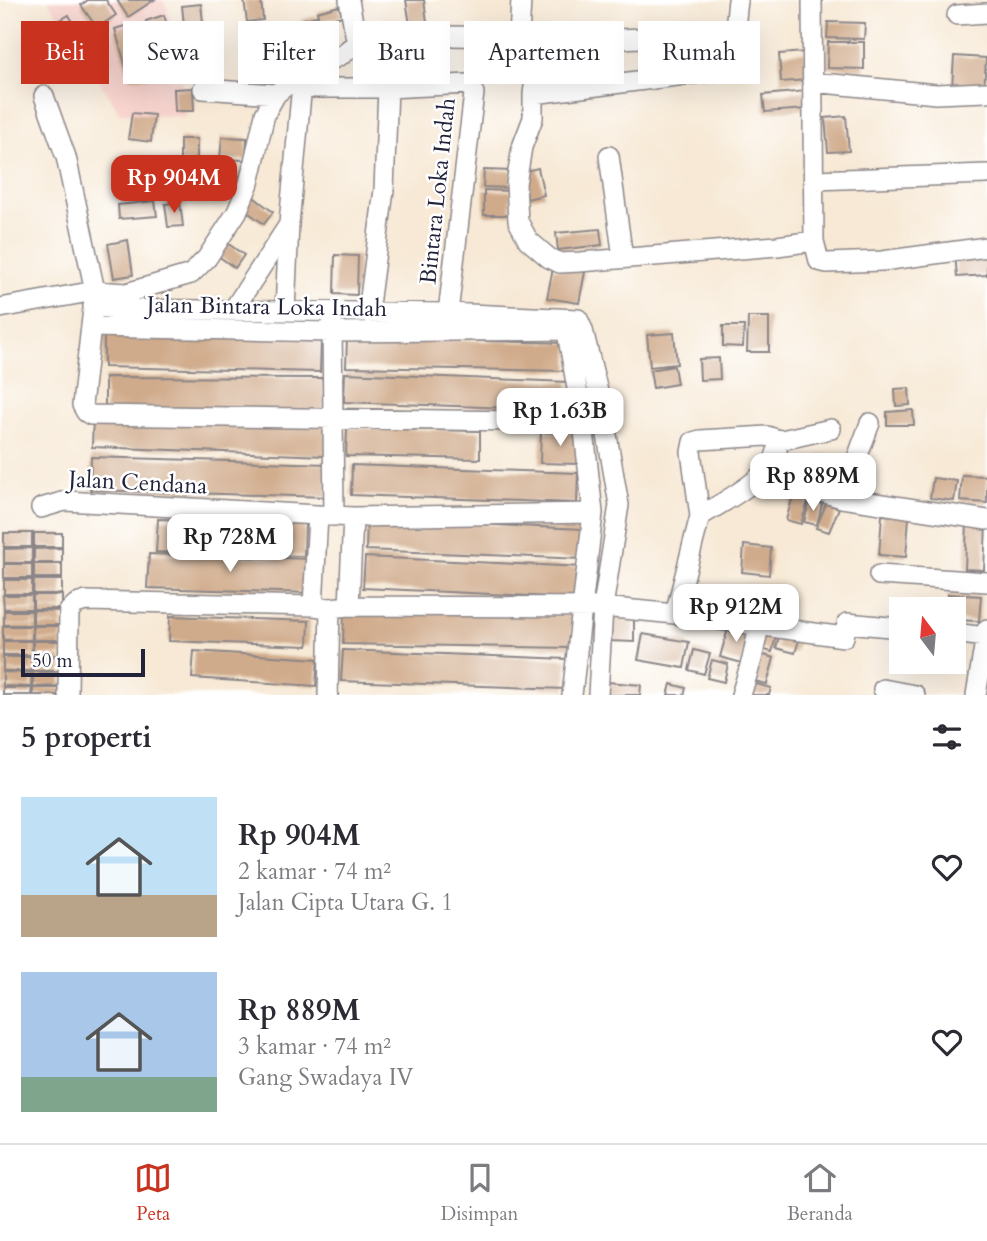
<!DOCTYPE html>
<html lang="id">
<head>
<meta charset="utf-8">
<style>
  :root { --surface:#fff; --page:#f2f2f3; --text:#2b2b33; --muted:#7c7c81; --line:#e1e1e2; --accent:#c8321e }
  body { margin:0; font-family:Cardo,serif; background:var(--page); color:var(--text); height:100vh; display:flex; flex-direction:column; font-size:26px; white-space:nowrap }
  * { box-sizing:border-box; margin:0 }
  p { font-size:23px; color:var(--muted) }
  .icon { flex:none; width:38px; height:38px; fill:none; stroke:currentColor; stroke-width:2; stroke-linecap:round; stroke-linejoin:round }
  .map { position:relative; height:695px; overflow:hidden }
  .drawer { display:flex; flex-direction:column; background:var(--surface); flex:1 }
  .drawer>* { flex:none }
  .guide { position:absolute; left:21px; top:21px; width:945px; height:63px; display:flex; gap:14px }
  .needle { width:46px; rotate:344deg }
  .fabs { position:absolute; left:889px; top:597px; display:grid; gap:14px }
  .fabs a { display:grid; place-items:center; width:77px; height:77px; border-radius:0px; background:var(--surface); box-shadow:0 7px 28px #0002; font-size:35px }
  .scale { position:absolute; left:21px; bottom:18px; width:124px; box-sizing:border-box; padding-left:7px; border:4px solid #22223b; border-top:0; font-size:19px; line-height:24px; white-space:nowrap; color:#22223b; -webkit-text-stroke:5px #fff; paint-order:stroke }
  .price { position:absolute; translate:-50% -60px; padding:0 16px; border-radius:14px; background:#fff; color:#222; font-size:23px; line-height:46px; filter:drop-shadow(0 2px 4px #0008) }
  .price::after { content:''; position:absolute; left:50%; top:42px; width:21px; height:16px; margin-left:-10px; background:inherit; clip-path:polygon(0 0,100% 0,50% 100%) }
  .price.current { background:var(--accent); color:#fff }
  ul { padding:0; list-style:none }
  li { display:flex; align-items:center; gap:21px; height:175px; padding:0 21px }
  li span { display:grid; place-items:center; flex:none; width:196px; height:140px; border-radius:0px; color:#555 }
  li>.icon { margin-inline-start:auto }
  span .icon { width:84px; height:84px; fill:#fffc; stroke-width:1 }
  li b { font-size:30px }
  h2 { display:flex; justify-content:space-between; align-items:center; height:84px; padding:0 21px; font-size:30px }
  .chip { padding:0 24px; border-radius:0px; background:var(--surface); box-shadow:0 7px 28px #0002; font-size:24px; line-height:63px }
  .chip.current { background:var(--accent); color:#fff }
  .tabs { display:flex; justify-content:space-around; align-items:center; height:98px; border-top:2px solid var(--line); background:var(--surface); font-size:19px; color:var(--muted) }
  .tabs a { display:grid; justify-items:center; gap:4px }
  .tabs .current { color:var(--accent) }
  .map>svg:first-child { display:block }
</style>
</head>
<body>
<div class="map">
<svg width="987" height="695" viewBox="0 0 987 695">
  <rect width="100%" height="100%" fill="#fff"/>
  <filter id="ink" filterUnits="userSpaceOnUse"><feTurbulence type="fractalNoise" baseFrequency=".0143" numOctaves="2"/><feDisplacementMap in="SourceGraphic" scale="14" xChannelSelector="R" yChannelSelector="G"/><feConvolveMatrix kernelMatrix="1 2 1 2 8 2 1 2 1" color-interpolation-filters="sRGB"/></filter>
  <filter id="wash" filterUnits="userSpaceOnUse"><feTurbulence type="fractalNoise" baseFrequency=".00686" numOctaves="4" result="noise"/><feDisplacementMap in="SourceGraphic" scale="28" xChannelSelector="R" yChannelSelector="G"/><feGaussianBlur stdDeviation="1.57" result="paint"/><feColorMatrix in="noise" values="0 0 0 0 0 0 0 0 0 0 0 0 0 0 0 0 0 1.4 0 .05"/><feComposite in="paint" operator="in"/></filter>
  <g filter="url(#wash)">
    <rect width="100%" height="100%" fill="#f7e9d5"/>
    <path fill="#f7d0ca" d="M48,0h116l12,40 11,77 -67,-4z"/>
    <g id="blocks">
      <path fill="#d0ab8b" d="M88,0h18l10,15 -19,13 -16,-23z
        M117,0h37l-26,17z
        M244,0h17l2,20 -16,2z
        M406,0h18l3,22 -17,3z
        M201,4l2,18 -19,3 -2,-19z
        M339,6l3,10 -22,6 -3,-10z
        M69,15l9,17 3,-1 5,10 6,18 -19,5 -3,-12 -7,3 -5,-16 4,-1 -7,-15z
        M164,15l17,57 -20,6h-32l-14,-49 16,-5 13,38 15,-1 -13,-40z
        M316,16l9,32 -14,4 -10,-32z
        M828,22l37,1 -1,16 -37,-1z
        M828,42h36v27l-37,-1z
        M805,52l2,28 -26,2 -2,-28z
        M954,56l32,2 -2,32 -32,-2z
        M193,88l1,23h-19l-1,-22z
        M806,91l1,18 -42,3 -2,-17z
        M132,113l22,2 -3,27 -23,-3z
        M846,116l3,35 -21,1 -3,-34z
        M222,137l25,1 -1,22 -26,-1z
        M180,139h17v24h-17z
        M167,163l1,26 -19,1 -1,-26z
        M538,168l6,27 -17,4 -5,-27z
        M484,170l28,1 -1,17 -28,-1z
        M211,174l12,1 -1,22 -12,-1z
        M227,175l16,2 -2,18 -16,-1z
        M144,180l1,16 -23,2 -1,-16z
        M484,190l27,1 -1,24h-26z
        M251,195l22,17 -9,12 -22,-16z
        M155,201l2,15 -38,3 -1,-14z
        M180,202l3,24 -15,1 -3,-23z
        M600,229l2,16 -44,5 -2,-17z
        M128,240l5,35 -19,3 -6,-34z
        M223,240l21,15 -9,13 -21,-15z
        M987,250v25l-30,2 -2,-24z
        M335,255l23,1 -1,39 -23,-1z
        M553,268l32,4 -6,31 -32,-5z
        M748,317h21v35h-22z
        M723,326h21l-1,21 -20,-1z
        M674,333l3,31 -27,3 -3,-32z
        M104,334l217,5 -1,33 -216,-5z
        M347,338l222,5 -1,28 -222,-4z
        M719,358l1,21 -20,1 -1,-21z
        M674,366l3,18 -24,4 -3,-18z
        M345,373l223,9 -1,28 -223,-8z
        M105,377l220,1 -1,34 -219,-1z
        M909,388l1,17 -14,1 -1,-17z
        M913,410l1,15h-27v-13z
        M93,417l234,9 -1,30 -234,-9z
        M347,428l133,3v28l-134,-3z
        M541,432l40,1 -1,31 -40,-1z
        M819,455l20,1 -2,30 -20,-1z
        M91,457l237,7 -1,33 -237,-7z
        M352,465l226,8 -1,30 -226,-8z
        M962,475l25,1v27l-27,-2z
        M933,478l24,3 -3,20 -24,-3z
        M793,496l15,5 -7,23 -15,-4z
        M810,501l12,3 -5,21 -13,-3z
        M826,504l13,4 -10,24 -13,-4z
        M882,515l27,2 -3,40 -27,-2z
        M158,519l147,5 -1,32 -148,-4z
        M367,519l216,10 -1,30 -216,-9z
        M967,523l19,1 -2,46 -19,-1z
        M4,533h28v14h-28z
        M34,533h28v14h-28z
        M744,545l27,3 -2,27 -27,-3z
        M32,548v15h-28v-14z
        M62,548v15h-28v-14z
        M149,554l163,5 -1,34 -164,-5z
        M365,557l219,10 -5,30h-26l-190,-9z
        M4,564h28v14h-28z
        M34,564h28v14h-28z
        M4,580h28v14h-28z
        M34,580h28v14h-29z
        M948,594l33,2 -2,25 -25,-1v-11h-6z
        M3,595h29v14h-28z
        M33,595h29v14h-29z
        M33,610l29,1v14h-29z
        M4,611h28v14h-28z
        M344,611l228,4v33l-229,-4z
        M170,616l139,5 -1,25 -139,-5z
        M610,616l24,1v25l-25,-1z
        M729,625l22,6 -9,32 -22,-6z
        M3,626h29v14h-29z
        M33,626h29l-1,14h-28z
        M763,629l14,4 -5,19 -14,-4z
        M780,632l20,5 -5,16 -19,-5z
        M643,634l46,8 -5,26 -46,-8z
        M3,641h29v14h-29z
        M33,641h28v14l-28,1z
        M343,650l224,9 -1,30 -225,-8z
        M694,650l16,4 -6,20 -15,-4z
        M194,651l124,8 -2,27 -124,-8z
        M757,653l17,5 -7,26 -17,-4z
        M3,657h29v14h-29z
        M33,657h28v14h-28z
        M712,660l16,4 -4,18 -17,-4z
        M3,672l29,1 -1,14 -28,-1z
        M33,672h28v14l-28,1z
        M608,682l33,3 -1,10h-33z
        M753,683l18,5 -2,7h-20z
        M671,684l15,4 -2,7h-16z
        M3,688h29l-1,7h-28z
        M33,688h28v7h-28z"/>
    </g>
  </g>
  <g filter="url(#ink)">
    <use href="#blocks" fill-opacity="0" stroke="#8c8688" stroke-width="2"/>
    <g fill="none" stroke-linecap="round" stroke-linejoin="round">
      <g stroke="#8c8688" stroke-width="22">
        <path id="minor" d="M349,0l8,45
          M812,0l2,241 5,20 8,2 55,-2 105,-14
          M957,15l30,-2
          M519,37l2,-37
          M540,42l-7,52v24l-11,29 -6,37 2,37 10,19 21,18 11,5 20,-1 197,-16 37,-5
          M812,82l124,12 51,-2
          M203,89l73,5
          M533,94l192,-24
          M44,96l22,61 29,134 -13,114 4,7 5,3 492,7
          M609,156l14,102
          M814,180l173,-6
          M93,306l24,3 331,4 130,6 5,11 20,82 16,93 -16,102 -5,88
          M0,308l95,-17 31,2 65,-19 16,-16 30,-46 12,-29 16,-69 11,-20 21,-17 46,-23 17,-14 15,-5 144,2 21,5 179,-7 8,-2 8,-5 3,-28
          M233,310l55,-84
          M285,311l4,-87 12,-129 3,-5 8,-2h76l80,-4 6,9 -26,220
          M368,313l16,-123 4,-102
          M565,321l18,101 10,91 -21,182
          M332,322l2,194
          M91,327l241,5 251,-2
          M777,441l54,-12
          M808,488l34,10 145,22
          M842,498l28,-75
          M41,508l24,-7 288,16 240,-4
          M879,575l108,7
          M313,606l5,-90
          M349,606l4,-89
          M675,614l169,23 3,-14 54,5
          M954,633l31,4
          M883,689l32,6
          M68,695l1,-84 7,-7 10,-3 227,5 17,2 19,-2 254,1 72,7 25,-98 -9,-64 2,-10 7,-2 67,-4 9,3c12,31 -55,64 -76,77
          M328,695l2,-87
          M741,695l11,-36 7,-33
          M976,695l11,-66"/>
      </g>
      <use href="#minor" stroke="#fff" stroke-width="19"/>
    </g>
  </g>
  <g text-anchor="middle" stroke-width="5" stroke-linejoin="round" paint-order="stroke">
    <g font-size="23" fill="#22223b" stroke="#fff">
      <text transform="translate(437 191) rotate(-84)" y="8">Bintara Loka Indah</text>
      <text transform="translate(267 306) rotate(1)" y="8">Jalan Bintara Loka Indah</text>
      <text transform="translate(138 482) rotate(3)" y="8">Jalan Cendana</text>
    </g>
  </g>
</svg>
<div class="fabs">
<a><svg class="needle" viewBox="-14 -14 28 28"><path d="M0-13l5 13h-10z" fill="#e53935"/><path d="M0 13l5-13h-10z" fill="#7c7c81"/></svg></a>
</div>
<div class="scale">50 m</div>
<b class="price current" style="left:174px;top:215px">Rp 904M</b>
<b class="price" style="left:560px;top:448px">Rp 1.63B</b>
<b class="price" style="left:813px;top:513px">Rp 889M</b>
<b class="price" style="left:230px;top:574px">Rp 728M</b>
<b class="price" style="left:736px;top:644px">Rp 912M</b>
<div class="guide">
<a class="chip current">Beli</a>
<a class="chip">Sewa</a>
<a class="chip">Filter</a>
<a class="chip">Baru</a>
<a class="chip">Apartemen</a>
<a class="chip">Rumah</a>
</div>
</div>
<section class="drawer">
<h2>5 properti<svg class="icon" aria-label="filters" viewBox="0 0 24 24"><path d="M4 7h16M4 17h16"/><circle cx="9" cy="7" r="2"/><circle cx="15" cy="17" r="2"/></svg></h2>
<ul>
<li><span style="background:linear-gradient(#bfe0f5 70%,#b9a48a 0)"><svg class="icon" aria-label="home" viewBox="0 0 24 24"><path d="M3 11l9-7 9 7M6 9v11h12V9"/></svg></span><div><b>Rp 904M</b><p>2 kamar · 74 m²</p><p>Jalan Cipta Utara G. 1</p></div><svg class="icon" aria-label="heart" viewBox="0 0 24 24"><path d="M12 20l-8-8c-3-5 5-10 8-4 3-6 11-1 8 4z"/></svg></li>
<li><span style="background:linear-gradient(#a9c7e8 75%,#7fa58c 0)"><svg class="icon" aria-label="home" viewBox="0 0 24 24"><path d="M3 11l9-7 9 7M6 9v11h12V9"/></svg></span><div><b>Rp 889M</b><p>3 kamar · 74 m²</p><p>Gang Swadaya IV</p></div><svg class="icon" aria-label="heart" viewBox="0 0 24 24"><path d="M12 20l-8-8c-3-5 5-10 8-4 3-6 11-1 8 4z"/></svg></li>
</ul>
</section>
<nav class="tabs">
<a class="current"><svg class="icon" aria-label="map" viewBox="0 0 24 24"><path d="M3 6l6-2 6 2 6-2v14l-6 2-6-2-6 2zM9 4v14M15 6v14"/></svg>Peta</a>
<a><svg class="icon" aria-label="saved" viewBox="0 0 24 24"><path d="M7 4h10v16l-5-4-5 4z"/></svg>Disimpan</a>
<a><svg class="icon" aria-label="home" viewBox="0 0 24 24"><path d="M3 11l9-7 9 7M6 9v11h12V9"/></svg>Beranda</a>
</nav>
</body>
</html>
